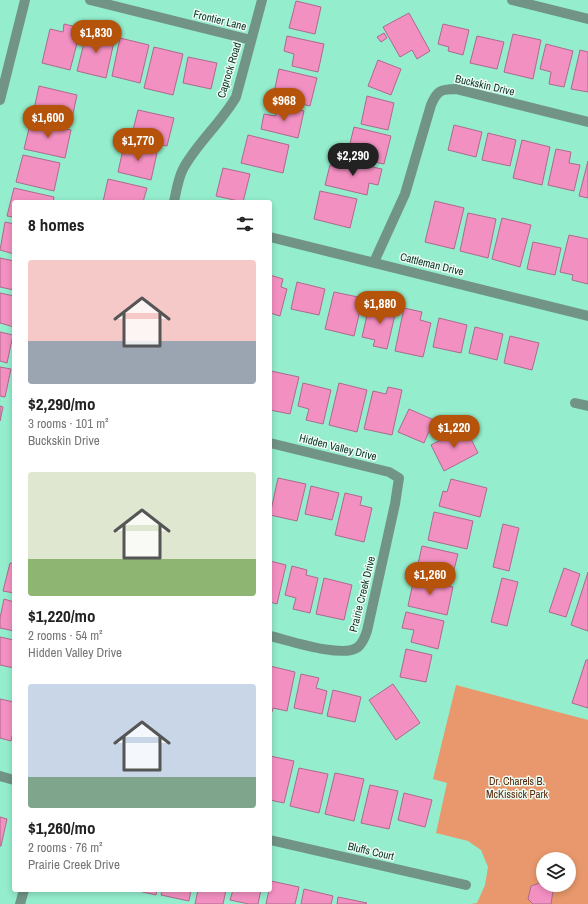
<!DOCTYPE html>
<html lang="en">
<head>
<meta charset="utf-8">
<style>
  :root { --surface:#fff; --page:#f6f6f6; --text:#222; --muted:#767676; --accent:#b45309 }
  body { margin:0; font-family:"Archivo Narrow",sans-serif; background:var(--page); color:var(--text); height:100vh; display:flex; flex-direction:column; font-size:15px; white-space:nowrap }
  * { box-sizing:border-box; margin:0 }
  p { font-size:13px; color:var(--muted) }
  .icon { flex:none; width:22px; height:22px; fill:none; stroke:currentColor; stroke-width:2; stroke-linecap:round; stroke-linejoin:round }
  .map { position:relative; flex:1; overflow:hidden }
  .side { position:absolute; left:12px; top:200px; width:260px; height:692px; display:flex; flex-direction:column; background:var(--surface); border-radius:4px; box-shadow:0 2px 6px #0003 }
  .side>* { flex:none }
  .tools { position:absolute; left:536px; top:852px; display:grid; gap:8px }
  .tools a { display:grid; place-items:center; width:40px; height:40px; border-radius:50%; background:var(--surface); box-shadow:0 2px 6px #0003; font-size:20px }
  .price { position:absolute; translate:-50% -34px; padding:0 9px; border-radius:14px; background:var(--accent); color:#fff; font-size:13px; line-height:26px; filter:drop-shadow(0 1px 2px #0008) }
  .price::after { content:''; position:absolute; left:50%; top:24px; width:12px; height:9px; margin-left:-6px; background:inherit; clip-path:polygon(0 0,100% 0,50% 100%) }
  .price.active { background:#222; color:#fff }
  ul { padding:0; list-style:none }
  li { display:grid; align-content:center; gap:8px; height:212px; padding:0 16px }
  li span { display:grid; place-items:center; height:124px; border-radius:4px; color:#555 }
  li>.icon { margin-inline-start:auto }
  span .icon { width:72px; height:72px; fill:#fffc; stroke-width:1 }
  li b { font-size:17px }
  h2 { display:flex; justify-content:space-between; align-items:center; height:48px; padding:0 16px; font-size:17px }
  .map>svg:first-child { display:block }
</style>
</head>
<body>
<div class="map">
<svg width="588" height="904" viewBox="0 0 588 904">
  <rect width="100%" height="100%" fill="#94edcd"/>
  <path fill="#e8986c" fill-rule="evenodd" d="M456,685l132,35v184h-118l7,-1 8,-18 3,-18 -7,-17 -13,-9 -32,-8 11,-50 -14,-4zM543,859h26v26h-26z"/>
  <path fill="#f390c2" stroke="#ae698c" d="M296,1l25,6 -6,27 -26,-6z
    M409,13l21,38 -13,8 -5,-9 -12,7 -17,-30z
    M64,24l17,4 -11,42 -28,-7 8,-34 13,3z
    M443,24l26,6 -6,25 -15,-4 1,-4 -11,-3z
    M87,31l28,6 -9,41 -29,-7z
    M384,33l3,5 -6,4 -4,-5z
    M513,34l28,6 -8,39 -29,-7z
    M287,36l37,8 -6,28 -26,-6 2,-12 -10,-3z
    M477,36l27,6 -7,27 -27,-6z
    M120,38l29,7 -9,38 -28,-7z
    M546,44l27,7 -9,36 -15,-3 2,-12 -11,-3z
    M154,47l29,7 -10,41 -29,-7z
    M580,50l8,2v40l-17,-3z
    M188,57l29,6 -6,26 -28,-6z
    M378,60l23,9 -10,26 -23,-9z
    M279,69l38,9 -7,28 -37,-9z
    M39,86l38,9 -6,28 -38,-9z
    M367,96l27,7 -6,27 -27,-6z
    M278,105l26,6 -6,27 -37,-9 3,-15 11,2z
    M138,110l36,8 -7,28 -36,-8z
    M31,120l40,10 -6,28 -41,-9z
    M454,125l28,7 -6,25 -28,-7z
    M354,127l37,9 -7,28 -37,-8z
    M488,133l28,7 -6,26 -28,-6z
    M248,135l41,10 -6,28 -42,-10z
    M522,140l28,7 -8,38 -29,-7z
    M124,145l33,8 -6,27 -33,-8z
    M556,149l15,3 -2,11 11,2 -6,26 -26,-6z
    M23,155l37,8 -6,28 -38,-9z
    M340,160l42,9 -4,16 -9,-2 -2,12 -42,-10 5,-20 8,2z
    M588,161v37l-9,-2z
    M223,168l27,6 -7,28 -27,-6z
    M108,179l39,9 -4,14h-40z
    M14,188l40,9 -1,5h-39v15l-7,-1z
    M320,191l37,8 -7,29 -36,-9z
    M435,201l29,7 -10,41 -29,-7z
    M468,213l28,6 -8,39 -28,-7z
    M502,218l29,7 -11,42 -28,-8z
    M5,222l9,2v30l-14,-4z
    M569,235l19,4v45l-16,-4 1,-5 -13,-3z
    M533,242l28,6 -6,27 -28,-6z
    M0,258l14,3v29l-14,-3z
    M270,275l13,4 -2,8 6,2 -7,27 -10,-3z
    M297,282l28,7 -6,26 -28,-6z
    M334,292l29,6 -9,38 -29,-7z
    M0,293l14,3v31l-14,-4z
    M381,303l16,3 -10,43 -14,-3 2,-6 -13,-3 6,-26 11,2z
    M404,308l18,4 -2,8 11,3 -8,34 -28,-6z
    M439,318l28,7 -6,28 -28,-6z
    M475,327l28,7 -6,26 -28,-7z
    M0,332l13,3 -6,28 -7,-2z
    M510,336l29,7 -7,27 -28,-7z
    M0,367l11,2 -6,28 -5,-1z
    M271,371l28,6 -9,37 -20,-4z
    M303,383l28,7 -8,34 -17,-4 3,-11 -11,-3z
    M339,383l28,7 -10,42 -28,-7z
    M388,387l14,3 -10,45 -28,-6 9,-38 13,3z
    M0,406l3,1 -3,14z
    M409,409l25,11 -10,23 -26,-11z
    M465,427l13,26 -34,18 -13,-26z
    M278,478l28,6 -9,37 -27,-6z
    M451,479l36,9 -7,29 -41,-11 4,-15 4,1z
    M311,486l28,7 -7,27 -27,-6z
    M345,493l17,4 -2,8 12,3 -8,34 -29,-7z
    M434,512l39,9 -6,28 -39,-9z
    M503,524l16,4 -10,43 -16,-4z
    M422,546l36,8 -7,27 -35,-8z
    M270,561l16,4 -9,39 -7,-2z
    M10,563l4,1v29l-11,-2z
    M292,566l15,4 -1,5 12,3 -8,35 -17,-4 3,-11 -11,-3z
    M564,568l16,6 -14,43 -17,-5z
    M588,572v59l-17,-6z
    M324,578l28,7 -8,35 -28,-6z
    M414,578l39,9 -6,28 -39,-9z
    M502,578l16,4 -11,44 -16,-4z
    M4,599l10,3v29l-14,-3v-10z
    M406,612l38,9 -6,28 -27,-7 3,-12 -12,-2z
    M0,637l14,3v28l-14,-3z
    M406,649l26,6 -6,27 -26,-5z
    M586,660h2v48l-16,-5z
    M270,666l25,6 -8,39 -14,-3 -1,4 -2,-1z
    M301,674l18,4 -3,10 11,3 -5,23 -28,-6z
    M393,684l27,39 -24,17 -27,-40z
    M333,690l28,7 -6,25 -28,-6z
    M0,699l14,3v26l-3,13 -11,-3z
    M270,756l24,5 -10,42 -14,-3z
    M299,768l29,6 -9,39 -29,-7z
    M335,773l29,6 -10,42 -29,-7z
    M370,785l28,6 -9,38 -28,-6z
    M404,793l28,7 -7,27 -27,-7z
    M0,817l7,2 -6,27h-1z
    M271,881l28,6 -4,17h-29z
    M543,882v3h4l6,6 -2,13h-18l-5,-5 3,-13z
    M304,889l29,7 -2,8h-30z
    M134,890h23l-1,5z
    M162,890h29l-2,11 -28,-6z
    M198,890h28l-3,14h-28z
    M233,890h28l-3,14h-9l-19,-4z
    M338,897l29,6 -1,1h-29z"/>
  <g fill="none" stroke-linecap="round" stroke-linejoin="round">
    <path stroke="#719486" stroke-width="10" d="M90,0l161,40
      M512,0l76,19
      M0,100l25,-100
      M174,202c2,-10 4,-23 9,-33 14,-26 38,-46 53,-72l26,-97
      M270,237l318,79
      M374,262l31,-68 26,-89c6,-14 9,-16 25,-16l132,33
      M575,403l13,3
      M270,443l119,29 10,6 -4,26 -28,127c-2,6 -4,12 -9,16 -15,12 -70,-7 -88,-11
      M0,776l14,4
      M270,840l196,45
      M20,904l4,-14"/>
  </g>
  <g text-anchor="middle" stroke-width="3" stroke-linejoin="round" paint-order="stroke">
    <g font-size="11" fill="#0b3226" stroke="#edfdf6">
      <text transform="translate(220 20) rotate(14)" y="4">Frontier Lane</text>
      <text transform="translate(229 70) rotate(-73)" y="4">Caprock Road</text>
      <text transform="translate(485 85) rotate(13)" y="4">Buckskin Drive</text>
      <text transform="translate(432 264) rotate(14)" y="4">Cattleman Drive</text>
      <text transform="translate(338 447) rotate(14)" y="4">Hidden Valley Drive</text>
      <text transform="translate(362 594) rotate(-76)" y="4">Prairie Creek Drive</text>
      <text transform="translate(371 851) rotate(13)" y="4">Bluffs Court</text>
    </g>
    <g font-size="11" fill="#57290c" stroke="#edfdf6">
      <text x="517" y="785">Dr. Charels B.<tspan x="517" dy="13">McKissick Park</tspan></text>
    </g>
  </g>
</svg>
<div class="tools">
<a><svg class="icon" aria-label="layers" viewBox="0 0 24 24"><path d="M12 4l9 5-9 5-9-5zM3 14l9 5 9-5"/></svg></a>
</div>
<b class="price" style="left:96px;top:54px">$1,830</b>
<b class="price" style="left:284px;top:122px">$968</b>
<b class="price" style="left:48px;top:139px">$1,600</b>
<b class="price" style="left:138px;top:162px">$1,770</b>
<b class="price active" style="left:353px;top:177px">$2,290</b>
<b class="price" style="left:380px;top:325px">$1,880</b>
<b class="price" style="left:454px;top:449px">$1,220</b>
<b class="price" style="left:430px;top:596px">$1,260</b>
<section class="side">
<h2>8 homes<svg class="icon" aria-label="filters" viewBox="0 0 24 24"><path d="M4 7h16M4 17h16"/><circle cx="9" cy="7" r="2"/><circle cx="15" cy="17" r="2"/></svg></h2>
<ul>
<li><span style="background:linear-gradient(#f6c9c9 65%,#9aa5b1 0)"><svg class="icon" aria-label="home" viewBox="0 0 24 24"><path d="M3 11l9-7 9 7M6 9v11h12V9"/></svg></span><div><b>$2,290/mo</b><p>3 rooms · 101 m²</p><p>Buckskin Drive</p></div></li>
<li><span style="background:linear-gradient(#dfe7d0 70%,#8fb573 0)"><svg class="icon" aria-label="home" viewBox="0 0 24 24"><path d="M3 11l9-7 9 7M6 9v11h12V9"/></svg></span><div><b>$1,220/mo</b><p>2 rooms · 54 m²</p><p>Hidden Valley Drive</p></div></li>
<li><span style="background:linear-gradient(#c9d6e8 75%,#7fa58c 0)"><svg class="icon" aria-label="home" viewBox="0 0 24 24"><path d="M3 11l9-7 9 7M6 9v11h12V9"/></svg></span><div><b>$1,260/mo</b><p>2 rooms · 76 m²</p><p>Prairie Creek Drive</p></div></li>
</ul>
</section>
</div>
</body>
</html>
